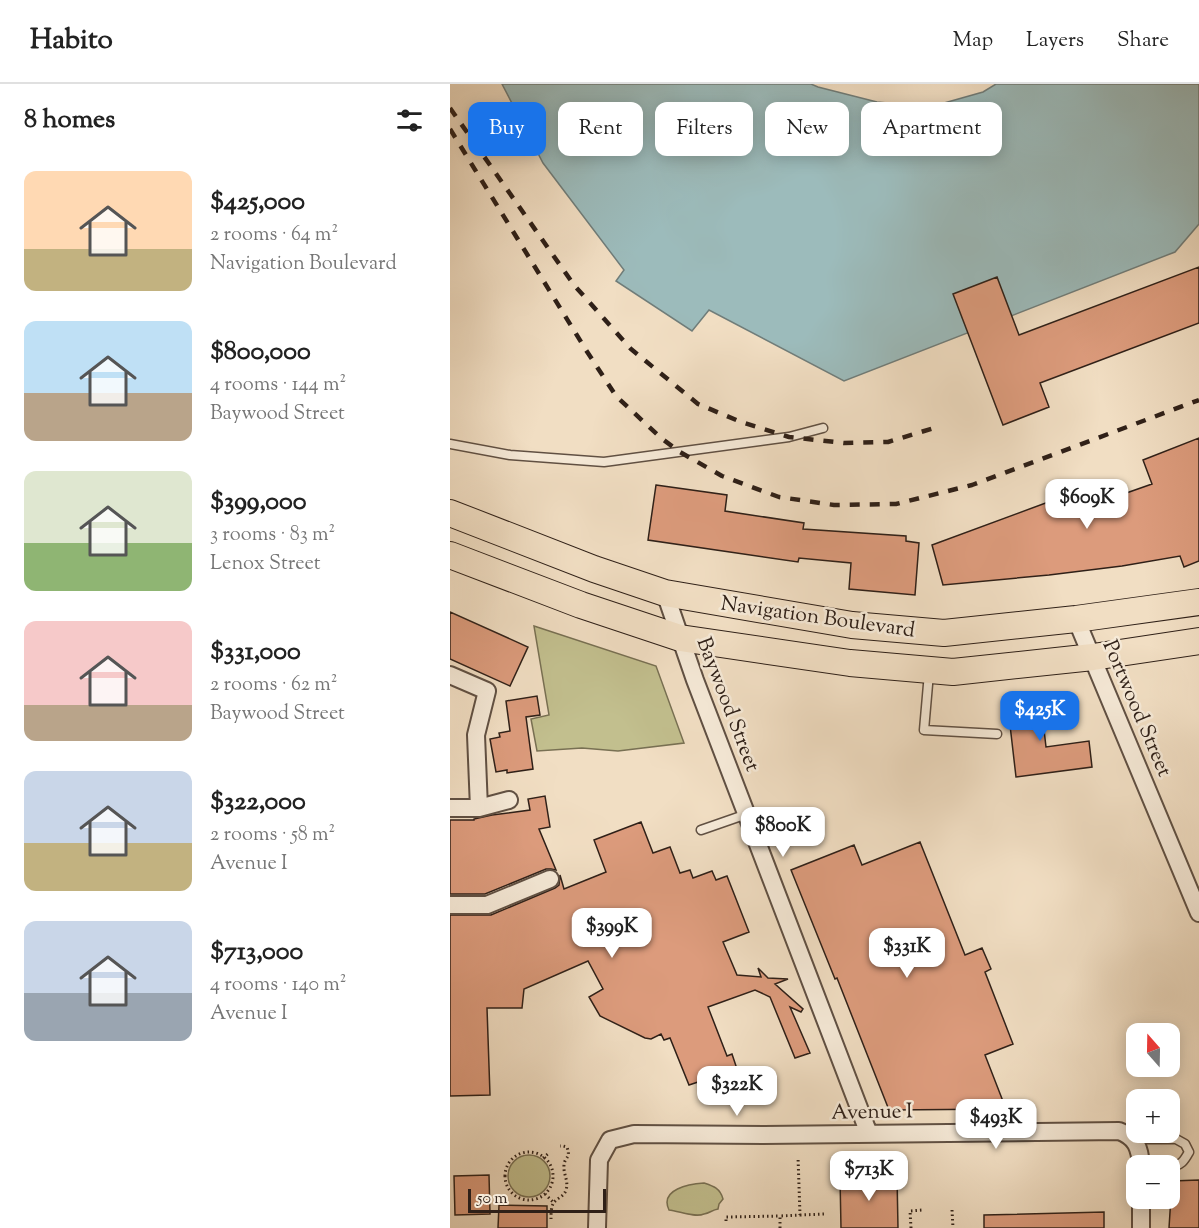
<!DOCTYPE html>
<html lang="en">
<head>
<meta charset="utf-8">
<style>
  :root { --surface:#fff; --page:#f6f6f6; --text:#222; --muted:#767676; --line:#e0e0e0; --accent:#1a73e8 }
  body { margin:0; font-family:"Sorts Mill Goudy",serif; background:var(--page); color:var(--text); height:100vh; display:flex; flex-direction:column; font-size:22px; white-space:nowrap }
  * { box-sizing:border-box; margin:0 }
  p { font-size:20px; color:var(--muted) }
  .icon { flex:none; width:33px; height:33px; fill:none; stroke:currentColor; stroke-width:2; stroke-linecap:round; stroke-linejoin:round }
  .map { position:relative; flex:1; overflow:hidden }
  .panel { display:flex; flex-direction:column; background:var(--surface); width:450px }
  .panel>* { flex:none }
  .guide { position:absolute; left:18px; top:18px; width:570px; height:54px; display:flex; gap:12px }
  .needle { width:39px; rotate:340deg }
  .controls { position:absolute; left:676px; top:939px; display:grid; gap:12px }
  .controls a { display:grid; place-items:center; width:54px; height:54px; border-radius:12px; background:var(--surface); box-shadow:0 3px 15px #0003; font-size:30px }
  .scale { position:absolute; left:18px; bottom:15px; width:138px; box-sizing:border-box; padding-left:6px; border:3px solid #2f2018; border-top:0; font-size:16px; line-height:21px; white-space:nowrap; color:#2f2018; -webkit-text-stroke:4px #f6ead8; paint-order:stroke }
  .price { position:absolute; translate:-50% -51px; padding:0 14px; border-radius:12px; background:#fff; color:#222; font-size:20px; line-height:39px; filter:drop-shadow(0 2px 3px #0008) }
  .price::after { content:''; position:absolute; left:50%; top:36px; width:18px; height:14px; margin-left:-9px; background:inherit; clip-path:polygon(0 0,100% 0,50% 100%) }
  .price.selected { background:var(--accent); color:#fff }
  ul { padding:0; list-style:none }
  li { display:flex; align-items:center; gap:18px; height:150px; padding:0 24px }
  li span { display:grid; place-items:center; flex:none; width:168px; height:120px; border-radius:12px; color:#555 }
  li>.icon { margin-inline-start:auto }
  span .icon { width:72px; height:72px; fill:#fffc; stroke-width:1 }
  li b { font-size:26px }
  h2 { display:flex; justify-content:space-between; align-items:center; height:72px; padding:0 24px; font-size:26px }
  .pill { padding:0 21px; border-radius:12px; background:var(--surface); box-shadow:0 3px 15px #0003; font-size:21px; line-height:54px }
  .pill.selected { background:var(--accent); color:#fff }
  header { display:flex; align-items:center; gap:36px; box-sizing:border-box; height:84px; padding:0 30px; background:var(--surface); border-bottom:2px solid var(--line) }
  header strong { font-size:28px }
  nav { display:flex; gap:33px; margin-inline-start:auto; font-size:21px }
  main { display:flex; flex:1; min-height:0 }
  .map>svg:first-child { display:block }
</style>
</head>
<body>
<header>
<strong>Habito</strong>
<nav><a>Map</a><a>Layers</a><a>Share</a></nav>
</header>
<main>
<section class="panel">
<h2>8 homes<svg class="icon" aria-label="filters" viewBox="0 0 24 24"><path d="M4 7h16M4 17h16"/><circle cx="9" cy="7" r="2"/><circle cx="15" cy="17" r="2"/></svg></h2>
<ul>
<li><span style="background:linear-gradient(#ffd9b3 65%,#c2b280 0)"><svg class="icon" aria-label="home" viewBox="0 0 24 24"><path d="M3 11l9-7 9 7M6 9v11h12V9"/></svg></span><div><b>$425,000</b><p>2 rooms · 64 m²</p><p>Navigation Boulevard</p></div></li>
<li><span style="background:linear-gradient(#bfe0f5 60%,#b9a48a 0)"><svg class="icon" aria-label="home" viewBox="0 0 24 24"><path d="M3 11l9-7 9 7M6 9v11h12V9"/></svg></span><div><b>$800,000</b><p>4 rooms · 144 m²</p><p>Baywood Street</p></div></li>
<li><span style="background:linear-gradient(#dfe7d0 60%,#8fb573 0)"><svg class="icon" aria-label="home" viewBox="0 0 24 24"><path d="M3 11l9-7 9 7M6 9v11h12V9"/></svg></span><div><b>$399,000</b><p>3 rooms · 83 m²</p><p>Lenox Street</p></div></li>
<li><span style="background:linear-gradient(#f6c9c9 70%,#b9a48a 0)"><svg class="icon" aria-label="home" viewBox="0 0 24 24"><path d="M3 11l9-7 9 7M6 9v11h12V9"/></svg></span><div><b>$331,000</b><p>2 rooms · 62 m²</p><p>Baywood Street</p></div></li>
<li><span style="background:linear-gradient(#c9d6e8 60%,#c2b280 0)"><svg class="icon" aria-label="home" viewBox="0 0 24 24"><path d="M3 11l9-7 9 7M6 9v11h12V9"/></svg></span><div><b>$322,000</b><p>2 rooms · 58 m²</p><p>Avenue I</p></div></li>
<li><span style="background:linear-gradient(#c9d6e8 60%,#9aa5b1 0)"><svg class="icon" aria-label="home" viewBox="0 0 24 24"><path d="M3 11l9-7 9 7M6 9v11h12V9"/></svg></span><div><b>$713,000</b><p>4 rooms · 140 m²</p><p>Avenue I</p></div></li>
</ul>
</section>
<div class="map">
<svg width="749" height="1144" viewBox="0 0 749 1144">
  <rect width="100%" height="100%" fill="#f1dec3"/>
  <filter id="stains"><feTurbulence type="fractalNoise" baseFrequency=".00333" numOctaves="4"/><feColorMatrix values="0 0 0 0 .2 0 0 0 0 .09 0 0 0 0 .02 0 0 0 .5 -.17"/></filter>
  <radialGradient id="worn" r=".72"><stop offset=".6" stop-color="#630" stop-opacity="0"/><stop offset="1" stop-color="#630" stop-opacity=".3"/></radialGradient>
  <path fill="#c2bf8e" stroke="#787053" stroke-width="1.5" d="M84,542l122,40 28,77 -66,8 -36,-3 -45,3 -6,-32 18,-4z
    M58 1092a21 21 0 1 1 42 0a21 21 0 1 1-42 0Z
    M254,1099c9,3 16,5 19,16l-4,5 -1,5c-6,1 -8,4 -14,5 -9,4 -25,-3 -35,-4 -10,-21 21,-26 35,-27z"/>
  <path fill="#9cbbbb" stroke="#707d7a" stroke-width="1.5" d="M52,0h309l7,3 59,15 53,5 53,-15 13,-8h203v140l-24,28 -331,129 -135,-71 -17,21 -76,-50 8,-11 -81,-107z"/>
  <path fill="#dc9b7c" stroke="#2f2018" stroke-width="1.5" d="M749,183v56l-159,60 9,24 -46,18 -50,-131 44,-17 22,58z
    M749,354v123l-15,6 -4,-11 -58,10 -73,9 -106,10 -11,-40 157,-58 6,17 57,-20 -9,-24z
    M206,401l71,10 -2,16 79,12 -1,6 103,7v5l13,2 -4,52 -66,-6 2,-26 -52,-5 -1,4 -150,-22z
    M0,528l78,35 -18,39 -60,-27z
    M590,611l6,52 43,-6 3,26 -76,10 -9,-78z
    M87,612l3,19 -14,2 7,52 -26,4v-3l-11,2 -6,-33 10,-2 -1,-4 11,-2 -4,-30z
    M95,712l5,31 -11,2 17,41 -5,-1h-5l-61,25h-35v-74h24v-1l18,-4 38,-5 -2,-11z
    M191,738l12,31 17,-6 10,26 10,-3 3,8 19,-7 4,9 11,-4 22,56 -26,10 14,33 24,2 -3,-9 10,10 20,1 -13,5 28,25 -2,3 -11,-5 20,46 -15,5 -25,-61 -15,-7 -47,17 19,49 5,-2 5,15 -48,16 -19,-47 -6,2 -3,-6 -10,5 -6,-1 -45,-22 -11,-19 14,-8 -15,-28 -64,28 -2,19h-35l3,87 -40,1v-181h41l64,-27 4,-3 1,-10 4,14 42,-17 -12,-32z
    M470,758l45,113 17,-7 9,21 -6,3 28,72 -28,11 21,54 -117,1 -52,-132 -2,1 -44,-109 63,-25 8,20z
    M39,1091l1,39 -35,1 -1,-39z
    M447,1092l1,52h-57l-1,-51z
    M749,1096v48h-30l3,-47z
    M49,1121l48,1v22h-49z
    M654,1128v16h-120v-13z"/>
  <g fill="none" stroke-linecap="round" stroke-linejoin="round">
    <g stroke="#605043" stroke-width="11">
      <path id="lane" d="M0,360l60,11 94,7 185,-25 34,-9
        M479,589l-5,57 73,4
        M251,746l46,-16
        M683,1055h43l9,5 4,8
        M720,1082c11,0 14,-5 19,-14"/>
    </g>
    <g stroke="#605043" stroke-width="20">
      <path id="street" d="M215,509l30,87 174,454
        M626,535l123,294
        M0,591l37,16 -11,44 3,73
        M0,724h29l30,-8
        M0,821h37l63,-26
        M147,1144l2,-68 11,-20 24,-6 130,1 355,-4c17,6 21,17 22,35
        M691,1144v-30"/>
    </g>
    <g stroke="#2f2018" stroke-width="28">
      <path id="primary" d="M0,429l144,56 71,24 187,32 92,8 132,-14 123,-17
        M0,471l131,50 99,33 170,25 103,9 140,-15 106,-16"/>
    </g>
    <path stroke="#2f2018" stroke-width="3" stroke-dasharray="1.5 3" stroke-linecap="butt" d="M55 1092a24 24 0 1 1 48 0a24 24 0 1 1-48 0Z
      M93,1074l6,-5
      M95,1110l9,9
      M502,1126l1,18
      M350,1131l25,-1
      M101,1135c0,-4 0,-11 2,-15 3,-6 11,-7 13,-14 3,-9 -3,-16 -2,-25 1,-9 7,-6 3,-18l-4,-1h-3
      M276,1137v-4l54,-1
      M330,1144v-12l20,-1 -2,-58
      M461,1144l-1,-17 13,-1"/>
    <use href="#lane" stroke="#f6ead8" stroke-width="8"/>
    <use href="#street" stroke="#f6ead8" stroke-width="16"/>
    <use href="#primary" stroke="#f1dec3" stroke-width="26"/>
    <path stroke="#2f2018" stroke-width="4.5" stroke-dasharray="10 10" stroke-linecap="butt" d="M0,24l124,177 57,64 67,55 43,18 48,15 55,6 44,-1 46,-14
      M0,45l136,221 30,46 45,42 19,14 42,24 57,21 55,8 62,-1 76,-19 227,-85"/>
  </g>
  <g text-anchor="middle" stroke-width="5" stroke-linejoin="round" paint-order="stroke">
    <g font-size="21" fill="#2f2018" stroke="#f6ead8">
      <text transform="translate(368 532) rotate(8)" y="7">Navigation Boulevard</text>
      <text transform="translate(279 620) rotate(69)" y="7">Baywood Street</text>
      <text transform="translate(688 624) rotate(67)" y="7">Portwood Street</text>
      <text transform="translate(422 1027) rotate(-1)" y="7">Avenue I</text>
    </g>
  </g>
  <rect width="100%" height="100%" filter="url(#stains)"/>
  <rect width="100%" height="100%" fill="url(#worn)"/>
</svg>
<div class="controls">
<a><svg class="needle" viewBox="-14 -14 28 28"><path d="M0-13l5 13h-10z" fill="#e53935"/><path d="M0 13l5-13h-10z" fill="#767676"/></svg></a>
<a>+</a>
<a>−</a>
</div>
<div class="scale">50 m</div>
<b class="price" style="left:637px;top:446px">$609K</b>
<b class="price selected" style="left:590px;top:658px">$425K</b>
<b class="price" style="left:333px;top:774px">$800K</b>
<b class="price" style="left:162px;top:875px">$399K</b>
<b class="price" style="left:457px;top:895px">$331K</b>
<b class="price" style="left:287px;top:1033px">$322K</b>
<b class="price" style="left:546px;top:1066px">$493K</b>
<b class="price" style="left:419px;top:1118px">$713K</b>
<div class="guide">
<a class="pill selected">Buy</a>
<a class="pill">Rent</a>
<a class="pill">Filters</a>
<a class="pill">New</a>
<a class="pill">Apartment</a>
</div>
</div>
</main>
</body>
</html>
